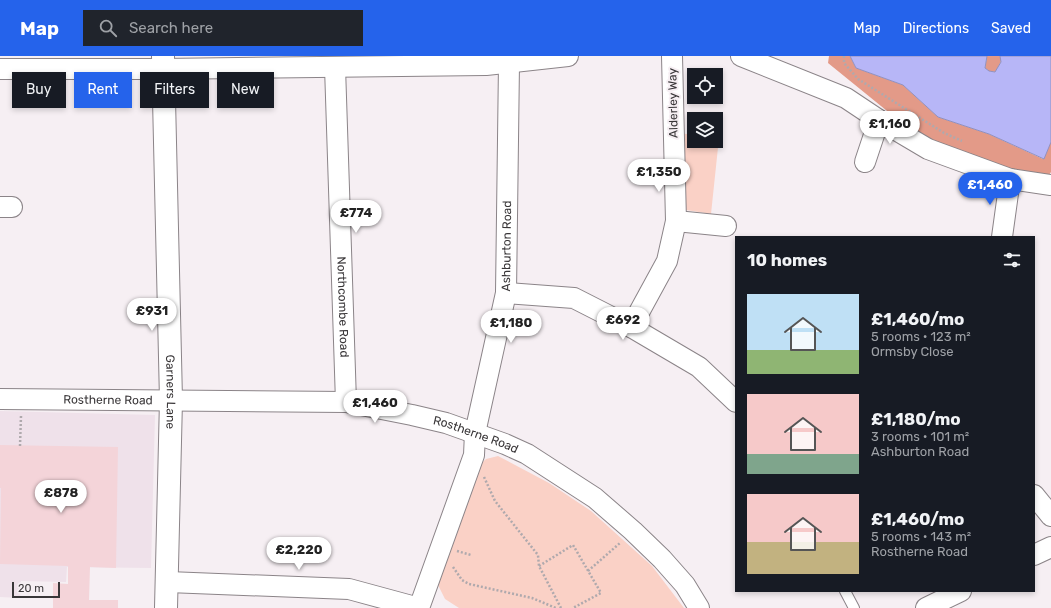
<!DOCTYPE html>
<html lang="en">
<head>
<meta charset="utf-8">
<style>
  :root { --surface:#171b24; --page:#20242c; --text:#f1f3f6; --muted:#9ea1a6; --accent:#2563eb }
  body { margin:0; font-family:Rubik,sans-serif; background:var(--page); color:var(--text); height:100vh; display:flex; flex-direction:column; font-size:15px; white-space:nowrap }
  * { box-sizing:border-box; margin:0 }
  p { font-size:13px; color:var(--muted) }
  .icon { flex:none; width:22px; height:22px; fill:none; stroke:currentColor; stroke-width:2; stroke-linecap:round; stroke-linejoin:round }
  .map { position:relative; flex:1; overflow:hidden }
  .drawer { position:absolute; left:735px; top:180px; width:300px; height:356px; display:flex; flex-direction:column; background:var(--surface); border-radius:0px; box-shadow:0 2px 6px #0003 }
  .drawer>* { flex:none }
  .top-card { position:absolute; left:12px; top:16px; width:380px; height:36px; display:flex; gap:8px }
  .controls { position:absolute; left:687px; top:12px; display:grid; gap:8px }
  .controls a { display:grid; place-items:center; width:36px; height:36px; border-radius:0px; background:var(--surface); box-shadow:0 2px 6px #0003; font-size:20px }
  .scale { position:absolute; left:12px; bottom:10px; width:48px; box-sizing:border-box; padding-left:4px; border:2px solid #393638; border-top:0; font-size:11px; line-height:14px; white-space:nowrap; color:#393638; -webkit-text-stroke:3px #f6eff3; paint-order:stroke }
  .price { position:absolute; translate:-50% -34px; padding:0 9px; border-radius:14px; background:#fff; color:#222; font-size:13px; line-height:26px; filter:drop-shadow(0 1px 2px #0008) }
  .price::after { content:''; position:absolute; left:50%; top:24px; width:12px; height:9px; margin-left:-6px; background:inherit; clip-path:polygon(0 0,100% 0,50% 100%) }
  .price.current { background:var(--accent); color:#fff }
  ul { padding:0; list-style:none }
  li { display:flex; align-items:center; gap:12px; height:100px; padding:0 12px }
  li span { display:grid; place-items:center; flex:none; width:112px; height:80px; border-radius:0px; color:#555 }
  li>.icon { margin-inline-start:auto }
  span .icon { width:48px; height:48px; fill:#fffc; stroke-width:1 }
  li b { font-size:17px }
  h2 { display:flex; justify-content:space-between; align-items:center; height:48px; padding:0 12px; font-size:17px }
  .pill { padding:0 14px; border-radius:0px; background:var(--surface); box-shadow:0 2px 6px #0003; font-size:14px; line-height:36px }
  .pill.current { background:var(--accent); color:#fff }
  header { display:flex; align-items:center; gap:24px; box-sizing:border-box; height:56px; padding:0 20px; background:var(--accent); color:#fff }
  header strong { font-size:19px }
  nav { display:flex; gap:22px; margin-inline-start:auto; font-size:14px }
  .search { width:280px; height:36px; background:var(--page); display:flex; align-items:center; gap:10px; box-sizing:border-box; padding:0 14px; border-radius:0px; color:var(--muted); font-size:15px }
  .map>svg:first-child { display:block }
</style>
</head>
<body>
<header>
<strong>Map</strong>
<div class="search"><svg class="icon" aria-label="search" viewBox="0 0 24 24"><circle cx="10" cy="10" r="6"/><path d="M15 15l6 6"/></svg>Search here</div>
<nav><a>Map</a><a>Directions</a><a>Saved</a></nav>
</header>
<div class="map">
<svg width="1051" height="552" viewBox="0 0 1051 552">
  <rect width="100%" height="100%" fill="#f6eff3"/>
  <path fill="#efe1ea" d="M0,355l155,4 -4,153 -84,-1 -1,15 -45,-1 -1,17 -20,-1z"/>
  <path fill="#fad1c6" d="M679,77l15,2v6h22v-3h3l-8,76 -31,-5z
    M498,400l51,27 42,28 61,55 32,42h-225l-14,-9 -10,-20 40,-110 11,-10z"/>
  <path fill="#e39a88" d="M829,0h21l6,12 47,17 35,32 51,17 54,25 8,-17v30l-5,8 -117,-35 -101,-82z
    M987,0h13l1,5 -5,11 -7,-1 -4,-3z"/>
  <path fill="#b7b6f7" stroke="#9190be" d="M850,0h137l-2,12 4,3 6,1 6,-10 -1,-6h51v86l-7,17 -55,-25 -51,-17 -35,-32 -47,-17z"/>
  <path fill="#f4d4d9" d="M0,389l118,2 -2,121 -26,-1 -1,33h29v8h-65v-25l15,1v-18l-68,-2 1,-76h-1z"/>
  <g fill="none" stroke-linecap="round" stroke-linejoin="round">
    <g stroke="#8b8488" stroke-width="12">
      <path id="service" d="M845,535l9,17"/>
    </g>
    <g stroke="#8b8488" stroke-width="22">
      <g id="minor">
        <path d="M741,0l105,42 33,22 49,29 82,30 41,6"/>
        <path id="s1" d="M335,11l11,335"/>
        <path d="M0,13h163l323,-4 82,-9"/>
        <path d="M865,106l14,-42"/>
        <path d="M0,151h12"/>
        <path d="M676,165l50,5"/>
        <path d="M1002,181l8,-58"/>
        <path d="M506,237l68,5 57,29 68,40 37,35"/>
        <path d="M631,271l36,-66 9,-40 -4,-165"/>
        <path id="s2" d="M0,343l346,3 66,13 34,8 59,21 22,10 68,44 38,33 29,28 23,26 14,23"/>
        <path d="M1034,439l17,21"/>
        <path d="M1034,499l17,-8"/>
        <path d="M168,526l181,7 70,19"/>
        <path id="s3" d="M419,552l55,-153 1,-22 31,-140 3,-230"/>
        <path d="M926,552l35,-17"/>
      </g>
    </g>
    <g stroke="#8b8488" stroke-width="24">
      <g id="tertiary">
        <path id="s4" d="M163,0l8,344 -5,208"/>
      </g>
    </g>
    <path stroke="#afa9ad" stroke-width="2.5" stroke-dasharray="2 2" stroke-linecap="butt" d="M844,0v7l14,16 86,54 18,8
      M20,390l1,-30
      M484,421l11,24 43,54 1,11 22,42
      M457,495l14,4
      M539,510l34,-21 28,48 -28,15
      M453,511l9,13 7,4 63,14 24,10
      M588,515l32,-28"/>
    <use href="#service" stroke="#fff" stroke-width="10"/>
    <use href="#minor" stroke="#fff" stroke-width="20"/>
    <use href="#tertiary" stroke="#fff" stroke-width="22"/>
  </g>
  <g text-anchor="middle" stroke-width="4" stroke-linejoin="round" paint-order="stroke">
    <g font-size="12" fill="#393638" stroke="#f6eff3">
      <text transform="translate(673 47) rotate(-91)" y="4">Alderley Way</text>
      <text dy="4" stroke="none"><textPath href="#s3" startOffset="375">Ashburton Road</textPath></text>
      <text dy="4" stroke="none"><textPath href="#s1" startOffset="240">Northcombe Road</textPath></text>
      <text dy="4" stroke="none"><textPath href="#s4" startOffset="336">Garners Lane</textPath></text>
      <text dy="4" stroke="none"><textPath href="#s2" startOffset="108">Rostherne Road</textPath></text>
      <text dy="4" stroke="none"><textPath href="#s2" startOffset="480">Rostherne Road</textPath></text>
    </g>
  </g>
</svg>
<div class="controls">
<a><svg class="icon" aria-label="locate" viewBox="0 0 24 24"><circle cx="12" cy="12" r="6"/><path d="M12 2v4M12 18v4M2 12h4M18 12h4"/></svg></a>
<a><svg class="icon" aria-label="layers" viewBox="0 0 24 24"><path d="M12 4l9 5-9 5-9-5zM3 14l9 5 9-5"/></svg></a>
</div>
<div class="scale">20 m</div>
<b class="price" style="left:890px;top:89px">£1,160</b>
<b class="price" style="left:659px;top:137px">£1,350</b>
<b class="price current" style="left:990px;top:150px">£1,460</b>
<b class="price" style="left:356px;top:178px">£774</b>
<b class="price" style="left:152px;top:276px">£931</b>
<b class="price" style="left:623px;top:285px">£692</b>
<b class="price" style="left:511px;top:288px">£1,180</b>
<b class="price" style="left:375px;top:368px">£1,460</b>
<b class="price" style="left:61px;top:458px">£878</b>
<b class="price" style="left:299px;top:515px">£2,220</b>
<div class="top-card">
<a class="pill">Buy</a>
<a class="pill current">Rent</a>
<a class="pill">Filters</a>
<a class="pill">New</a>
</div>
<section class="drawer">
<h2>10 homes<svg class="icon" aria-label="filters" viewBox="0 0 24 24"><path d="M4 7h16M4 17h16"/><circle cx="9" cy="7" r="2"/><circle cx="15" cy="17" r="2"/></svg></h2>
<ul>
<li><span style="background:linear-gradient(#bfe0f5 70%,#8fb573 0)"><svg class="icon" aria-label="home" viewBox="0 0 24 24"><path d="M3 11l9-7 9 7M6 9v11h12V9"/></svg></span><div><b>£1,460/mo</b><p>5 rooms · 123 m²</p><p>Ormsby Close</p></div></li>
<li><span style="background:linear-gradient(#f6c9c9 75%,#7fa58c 0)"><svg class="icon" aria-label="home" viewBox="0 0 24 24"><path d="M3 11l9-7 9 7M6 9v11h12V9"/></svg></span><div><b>£1,180/mo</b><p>3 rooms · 101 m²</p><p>Ashburton Road</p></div></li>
<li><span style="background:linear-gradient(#f6c9c9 60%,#c2b280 0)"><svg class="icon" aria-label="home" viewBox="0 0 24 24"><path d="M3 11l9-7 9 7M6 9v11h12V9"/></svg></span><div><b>£1,460/mo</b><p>5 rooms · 143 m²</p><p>Rostherne Road</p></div></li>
</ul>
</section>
</div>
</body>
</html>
